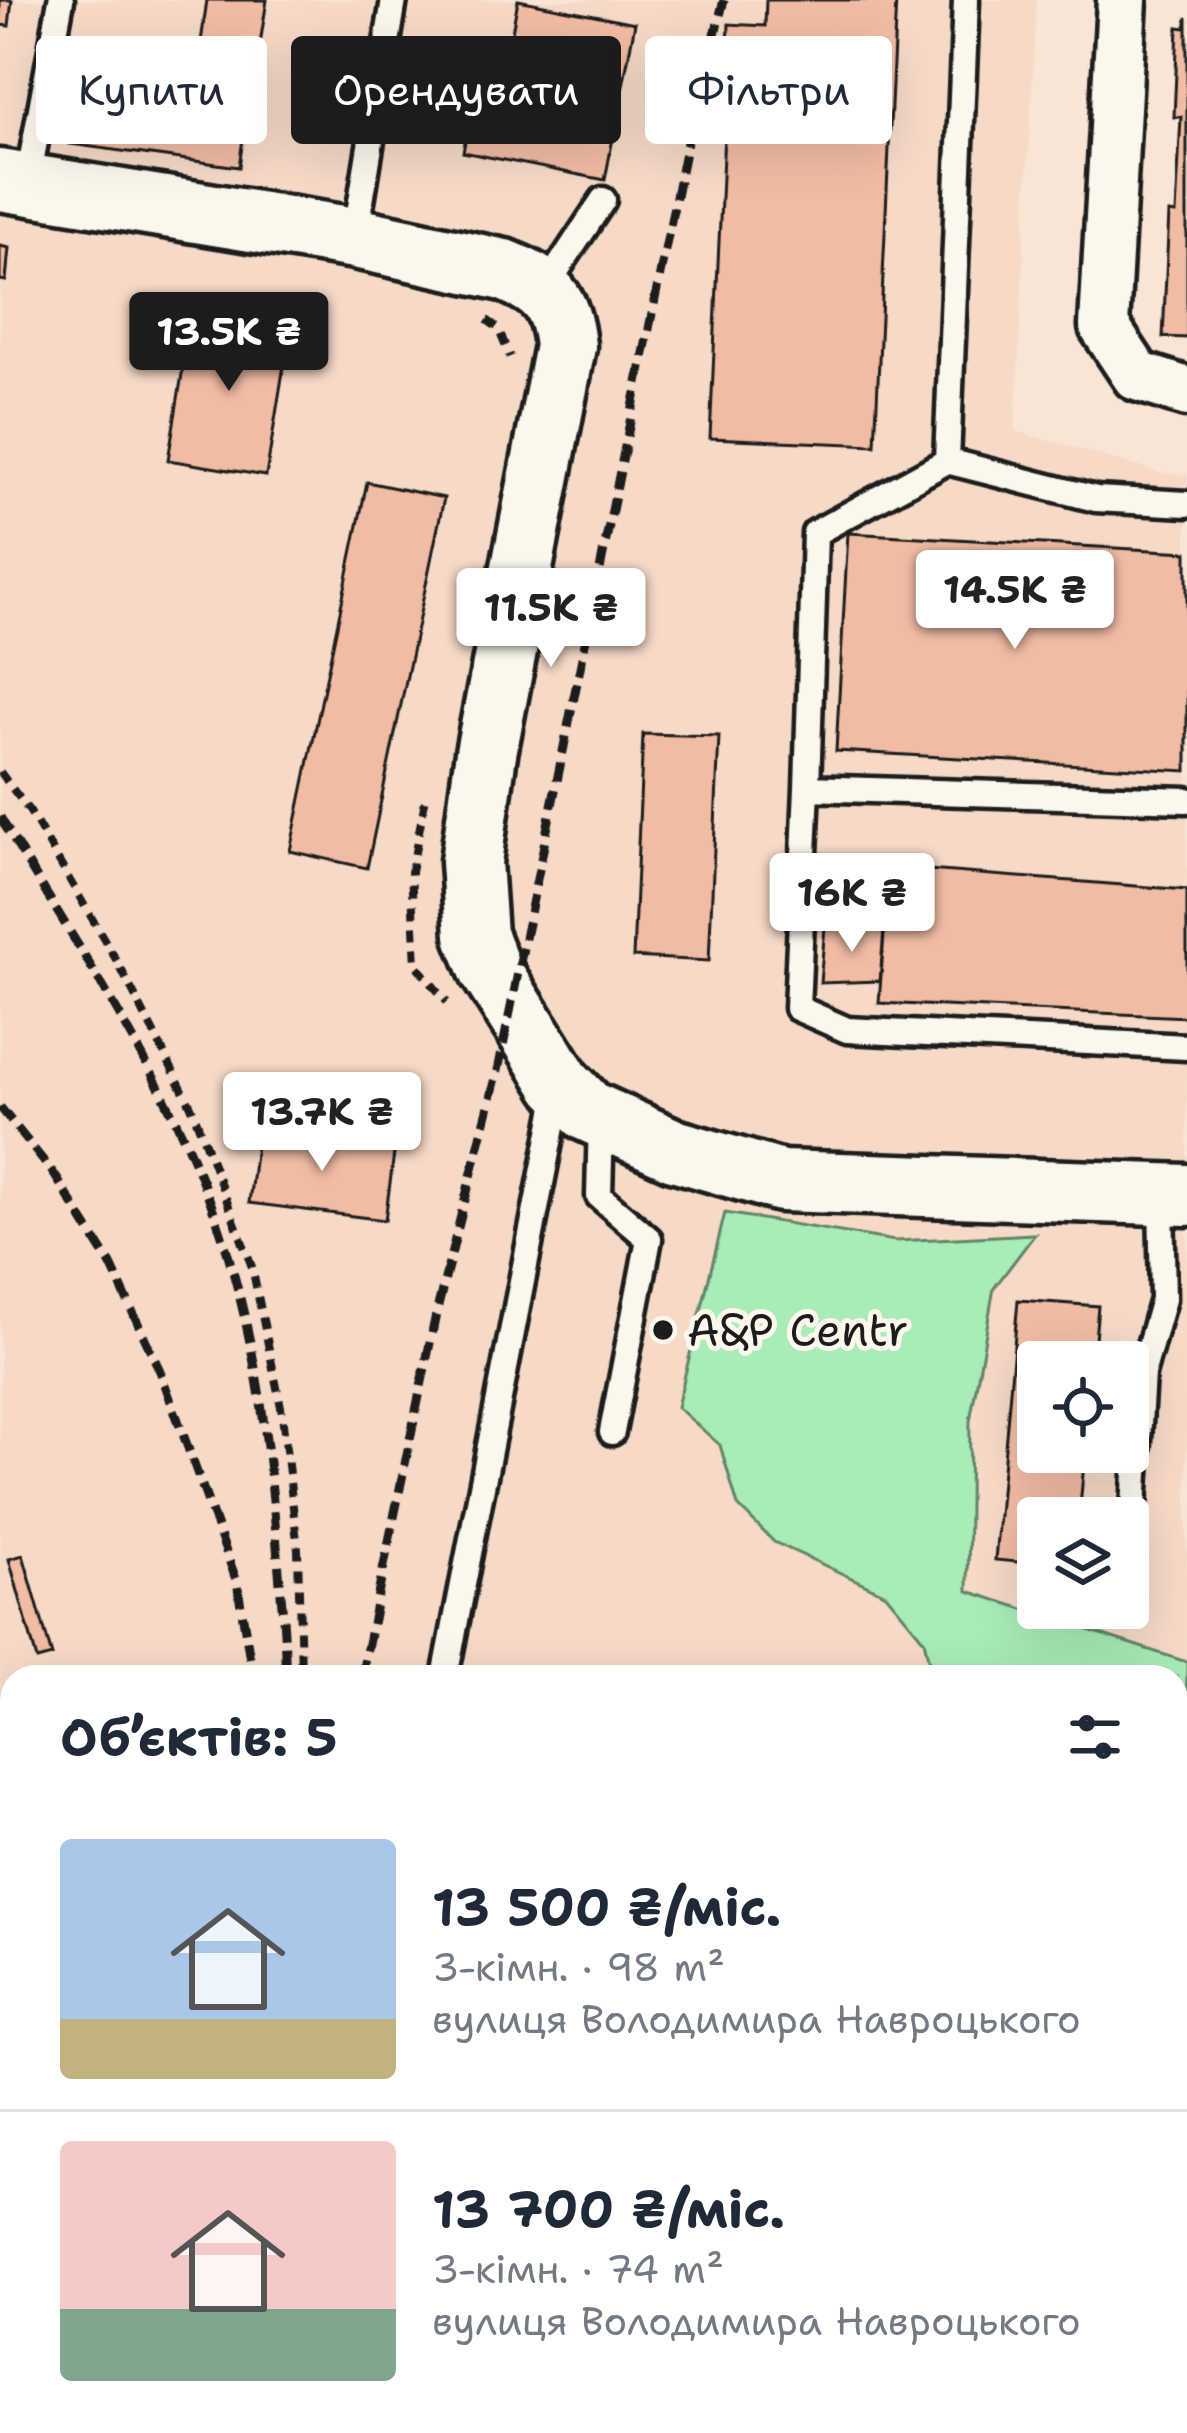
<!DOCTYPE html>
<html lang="uk">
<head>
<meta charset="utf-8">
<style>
  :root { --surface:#fff; --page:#f2f2f3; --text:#1f2937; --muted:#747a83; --line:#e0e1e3; --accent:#1c1c1c }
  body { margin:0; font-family:"Shantell Sans",sans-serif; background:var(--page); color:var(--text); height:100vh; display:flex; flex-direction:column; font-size:45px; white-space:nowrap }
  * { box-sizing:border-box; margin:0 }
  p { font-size:39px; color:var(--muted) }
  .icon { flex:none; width:66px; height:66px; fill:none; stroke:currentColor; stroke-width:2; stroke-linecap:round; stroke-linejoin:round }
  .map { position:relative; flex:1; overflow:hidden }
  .side { position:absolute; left:0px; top:1665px; width:1188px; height:768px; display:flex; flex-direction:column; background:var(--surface); border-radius:36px 36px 0 0; box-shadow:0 12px 48px #0002 }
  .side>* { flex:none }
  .guide { position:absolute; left:36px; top:36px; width:1116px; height:108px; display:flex; gap:24px }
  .fabs { position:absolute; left:1017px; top:1341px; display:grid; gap:24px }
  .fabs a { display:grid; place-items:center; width:132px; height:132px; border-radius:12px; background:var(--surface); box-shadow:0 12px 48px #0002; font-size:60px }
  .price { position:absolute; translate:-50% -102px; padding:0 27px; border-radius:12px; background:#fff; color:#222; font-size:39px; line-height:78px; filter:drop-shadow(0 3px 6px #0008) }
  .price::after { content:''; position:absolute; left:50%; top:72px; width:36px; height:27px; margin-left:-18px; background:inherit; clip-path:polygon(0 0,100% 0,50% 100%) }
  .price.on { background:var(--accent); color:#fff }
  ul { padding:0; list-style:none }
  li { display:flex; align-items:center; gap:36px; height:300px; padding:0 60px }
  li+li { border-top:3px solid var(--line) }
  li span { display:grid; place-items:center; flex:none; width:336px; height:240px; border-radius:12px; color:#555 }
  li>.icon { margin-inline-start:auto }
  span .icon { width:144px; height:144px; fill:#fffc; stroke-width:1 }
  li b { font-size:51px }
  h2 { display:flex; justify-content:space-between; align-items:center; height:144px; padding:0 60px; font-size:51px }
  .pill { padding:0 42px; border-radius:12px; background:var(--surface); box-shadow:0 12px 48px #0002; font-size:42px; line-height:108px }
  .pill.on { background:var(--accent); color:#fff }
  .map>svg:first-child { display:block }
</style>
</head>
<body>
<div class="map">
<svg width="1187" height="2433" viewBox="0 0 1187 2433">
  <rect width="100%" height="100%" fill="#f8e5d6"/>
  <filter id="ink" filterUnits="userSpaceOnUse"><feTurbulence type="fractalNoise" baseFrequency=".00833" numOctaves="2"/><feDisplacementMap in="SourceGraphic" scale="24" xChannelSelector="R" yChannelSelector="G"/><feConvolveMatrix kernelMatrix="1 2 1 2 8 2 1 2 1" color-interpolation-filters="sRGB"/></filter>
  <g filter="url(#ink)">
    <path fill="#f6d9c7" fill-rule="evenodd" d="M0,0h1036l-21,431 150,43 22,1v1958h-804l-57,-12h850v-744h-1164v688l-12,-2zM1038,1362h90v90h-90zM1038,1518h90v90h-90z"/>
    <path fill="#a9ecb7" stroke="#62846a" stroke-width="3" d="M725,1213l170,28 140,-7 -41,54 -24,133 -2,170 219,71c0,32 0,104 -11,129v-114h-244l-8,-37 -38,-46 -112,-52 -36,-36 -18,-61 -43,-38z"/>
    <path fill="#f1bca4" stroke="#1c1c1c" stroke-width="3" d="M0,0h12l-3,26 -9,-1z
      M207,0h60l-8,50 -58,-8z
      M518,0l117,23 -30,157 -142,-28 17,-88 25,5z
      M766,0h130l-21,445 -165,-7 19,-414 36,2z
      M1187,17v321l-24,-1 6,-124 7,1 5,-97h-7l4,-90 8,1z
      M134,89l76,11 -3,19 38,5 -6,43 -169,-23 7,-46 54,7z
      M0,246l9,2 -3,33 -6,-1z
      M192,313l98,15 -24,148 -98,-16z
      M367,482l77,16 -77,370 -77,-17z
      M848,533l339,19v219l-351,-20z
      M643,734l76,2 -10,225 -76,-4z
      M889,867l298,23v127l-308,-14z
      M825,927l59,2 -4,52 -60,2z
      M258,1129l137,17 -10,74 -136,-17z
      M1018,1300l80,6 -5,56h-55v90h47l-6,66h-41v46l-43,-4z
      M23,1555l29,101 -15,4 -28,-101z
      M1176,2244h11v84h-11z
      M554,2421h80l-3,12h-80z"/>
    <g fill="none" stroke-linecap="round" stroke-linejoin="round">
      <g stroke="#1c1c1c" stroke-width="33">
        <path id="service" d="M27,185l34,-185
          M355,238l39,-238
          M543,291l60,-91
          M947,461l19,-461
          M1187,504l-91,-5 -149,-38 -132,72 -8,255 380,12
          M807,788l-10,220 50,22 340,17
          M601,1119l-2,77 50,43 -37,193
          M1132,1541l10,-167 21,-75 -2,-103
          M445,1677l114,-586
          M0,1729l12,2
          M0,2081l12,70
          M0,2208l12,-50
          M299,2433l2,-12
          M526,2433l2,-12"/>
      </g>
      <g stroke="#1c1c1c" stroke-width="57">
        <path id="minor" d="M1122,0l-18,326 33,50 50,16"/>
      </g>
      <g stroke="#1c1c1c" stroke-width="69">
        <path id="tertiary" d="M0,180l355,58 149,32c42,17 56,30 61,76l-79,407 -15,109 5,73 14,35 71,113 27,28 86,39 107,31 406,14"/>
      </g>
      <g stroke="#1c1c1c" stroke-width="75">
        <path id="secondary" d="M32,2421l58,12"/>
      </g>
      <path stroke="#1c1c1c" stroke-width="8" stroke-dasharray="12 9" stroke-linecap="butt" d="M487,320l11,8 12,29
        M0,772l30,40 88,151 73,143 61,161 29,140 17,142 3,128
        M425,801l-14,71 5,93 31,37
        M208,2421l63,12"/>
      <use href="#service" stroke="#fbf7ec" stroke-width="24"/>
      <use href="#minor" stroke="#fbf7ec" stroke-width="48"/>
      <use href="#tertiary" stroke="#fbf7ec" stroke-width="60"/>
      <use href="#secondary" stroke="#fbf7ec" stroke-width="66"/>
      <path stroke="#1c1c1c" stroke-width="9" stroke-dasharray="18 9" stroke-linecap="butt" d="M0,817c74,125 159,248 210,384 43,115 59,237 68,358 3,39 8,79 7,118
        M0,1107l54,67 57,91 49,106 77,211 16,95
        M361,1677l75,-363 63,-248 190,-934 35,-132
        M190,2433l3,-12"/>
    </g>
  </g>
  <circle fill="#1c1c1c" stroke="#fbf7ec" stroke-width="4.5" cx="663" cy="1330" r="12"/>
  <g text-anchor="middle" stroke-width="10" stroke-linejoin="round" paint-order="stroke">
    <g font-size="45" fill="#1c1c1c" stroke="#fbf7ec" text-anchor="start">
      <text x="687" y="1346">A&amp;P Centr</text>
    </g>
  </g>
</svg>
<div class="fabs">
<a><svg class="icon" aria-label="locate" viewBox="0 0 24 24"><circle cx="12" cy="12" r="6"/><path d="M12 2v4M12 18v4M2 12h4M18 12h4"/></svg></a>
<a><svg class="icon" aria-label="layers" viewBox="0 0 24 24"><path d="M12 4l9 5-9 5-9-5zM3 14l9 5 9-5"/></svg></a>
</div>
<b class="price on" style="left:229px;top:394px">13.5K ₴</b>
<b class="price" style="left:1015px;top:652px">14.5K ₴</b>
<b class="price" style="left:551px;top:670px">11.5K ₴</b>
<b class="price" style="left:852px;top:955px">16K ₴</b>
<b class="price" style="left:322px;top:1174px">13.7K ₴</b>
<div class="guide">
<a class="pill">Купити</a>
<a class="pill on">Орендувати</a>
<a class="pill">Фільтри</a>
</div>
<section class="side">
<h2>Об’єктів: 5<svg class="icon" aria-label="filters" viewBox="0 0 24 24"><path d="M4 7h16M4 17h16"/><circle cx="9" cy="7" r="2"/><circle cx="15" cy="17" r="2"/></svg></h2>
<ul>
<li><span style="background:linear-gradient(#a9c7e8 75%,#c2b280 0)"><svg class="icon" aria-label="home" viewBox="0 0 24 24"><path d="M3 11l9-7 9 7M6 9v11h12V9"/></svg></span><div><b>13 500 ₴/міс.</b><p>3-кімн. · 98 m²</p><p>вулиця Володимира Навроцького</p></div></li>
<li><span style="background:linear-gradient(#f6c9c9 70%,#7fa58c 0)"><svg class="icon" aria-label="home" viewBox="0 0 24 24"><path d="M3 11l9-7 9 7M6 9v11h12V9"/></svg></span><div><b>13 700 ₴/міс.</b><p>3-кімн. · 74 m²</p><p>вулиця Володимира Навроцького</p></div></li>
</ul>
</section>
</div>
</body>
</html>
